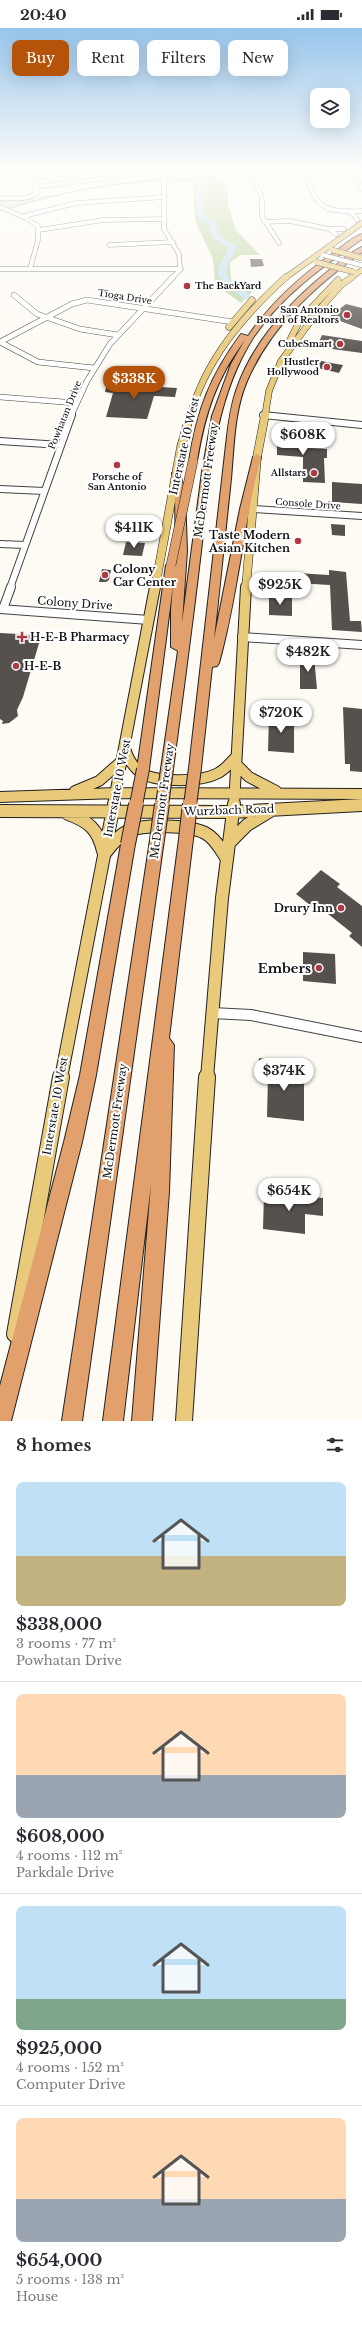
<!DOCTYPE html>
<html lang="en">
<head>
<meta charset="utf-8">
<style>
  :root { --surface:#fff; --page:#f2f2f3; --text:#2b2b33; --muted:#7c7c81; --line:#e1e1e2; --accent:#b45309 }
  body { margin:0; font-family:"Libre Baskerville",serif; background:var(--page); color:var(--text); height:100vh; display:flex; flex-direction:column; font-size:15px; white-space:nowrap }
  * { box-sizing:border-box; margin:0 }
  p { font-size:13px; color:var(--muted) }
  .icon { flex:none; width:22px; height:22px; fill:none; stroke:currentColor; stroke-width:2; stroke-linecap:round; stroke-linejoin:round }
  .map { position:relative; height:1393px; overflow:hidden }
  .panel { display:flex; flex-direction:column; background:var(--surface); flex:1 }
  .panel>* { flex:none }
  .banner { position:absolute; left:12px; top:12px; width:338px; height:36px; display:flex; gap:8px }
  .controls { position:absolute; left:310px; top:60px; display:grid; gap:8px }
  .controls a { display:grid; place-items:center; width:40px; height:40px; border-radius:8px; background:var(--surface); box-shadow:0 4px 16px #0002; font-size:20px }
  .price { position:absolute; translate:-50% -34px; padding:0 9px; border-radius:14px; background:#fff; color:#222; font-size:13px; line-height:26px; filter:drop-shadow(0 1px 2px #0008) }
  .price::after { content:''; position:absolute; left:50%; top:24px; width:12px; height:9px; margin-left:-6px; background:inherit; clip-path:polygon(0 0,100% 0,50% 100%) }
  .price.active { background:var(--accent); color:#fff }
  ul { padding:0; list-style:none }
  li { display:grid; align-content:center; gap:8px; height:212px; padding:0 16px }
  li+li { border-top:1px solid var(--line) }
  li span { display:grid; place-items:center; height:124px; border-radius:8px; color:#555 }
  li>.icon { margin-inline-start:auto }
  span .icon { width:72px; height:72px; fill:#fffc; stroke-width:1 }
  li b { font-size:17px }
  h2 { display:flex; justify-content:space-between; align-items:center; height:48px; padding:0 16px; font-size:17px }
  .chip { padding:0 14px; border-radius:8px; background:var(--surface); box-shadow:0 4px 16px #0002; font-size:14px; line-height:36px }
  .chip.active { background:var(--accent); color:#fff }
  .status { display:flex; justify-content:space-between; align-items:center; height:28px; padding:0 20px; background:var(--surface); direction:ltr }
  .status svg { height:11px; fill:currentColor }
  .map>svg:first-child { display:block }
</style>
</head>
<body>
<div class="status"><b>20:40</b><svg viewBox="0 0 49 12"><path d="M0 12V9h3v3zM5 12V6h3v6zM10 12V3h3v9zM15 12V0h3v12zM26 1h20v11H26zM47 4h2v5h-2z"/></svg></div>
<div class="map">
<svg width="362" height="1393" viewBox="0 0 362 1393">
  <rect width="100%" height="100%" fill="#fefbf4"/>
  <path fill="#d5e5c1" d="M191,150l2,3c-61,0 -126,9 -184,28l-9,-5v-5h29l119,-20z"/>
  <path fill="#bad4a2" d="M180,141h28l20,14v21l8,26 24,25h-19l-11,7 1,17 21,13 -11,11 -26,-19 -2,-25 -18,-38 -2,-40 -4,-7z"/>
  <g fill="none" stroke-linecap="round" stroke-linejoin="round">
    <path stroke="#4f94bd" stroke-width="1" d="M171,151h31
      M10,180c48,-15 100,-25 150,-28"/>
    <path fill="#bfdeef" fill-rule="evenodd" d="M192,141h6l7,10 -4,13 4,24 10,6 4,13 18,12 -10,19 -1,9 24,20v4h-6l-26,-23 1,-10 10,-18 -16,-10 -4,-13 -11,-8 -3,-25 4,-13z"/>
  </g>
  <path fill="#57514e" d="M250,231h12l2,7 -13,1z
    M346,276l16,4v21l-33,-12z
    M322,307l40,6v12l-45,-6z
    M317,332l14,3 12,2 -4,8 -38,-9z
    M107,356l70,4 -2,9 -21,-1 -7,23 -41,-2 7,-24 -8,-1z
    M277,400l20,2 -2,17 32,2v9h-3l1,25 -22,-1v-25l-26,-2z
    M332,454l30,2v20l-30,-2z
    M331,496l14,1v11l-13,-1z
    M126,514l19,1 -3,13 -19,-1z
    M102,541l9,1 -2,10 -3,2h-7z
    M329,542l17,2 4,49h11l1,11 -30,-2 -2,-45 -51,-3v-10l50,3z
    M269,568l23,1v19l-23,-1z
    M0,605l37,2 -1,4 4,1 -17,57 -6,13 1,6 -9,7 -7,1 1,-3 -3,-2z
    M300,627l14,1 3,33h-17z
    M343,679l19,2v63l-12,-1v-7h-5z
    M269,687l25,2v36l-26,-2z
    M321,842l19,14 -3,3 25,19v41l-13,-11 3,-3 -34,-27 -3,3 -19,-15z
    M303,924l32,2 1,30 -33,-3z
    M259,1030l13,2v9l32,4v48l-37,-4 1,-41 -10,-1z
    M264,1164l59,6v18l-18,-2v20l-42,-5z"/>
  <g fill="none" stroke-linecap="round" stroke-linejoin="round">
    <g stroke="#434343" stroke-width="5">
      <path id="minor-far4" d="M153,141l11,8v52l15,25 1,16 -8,8
        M238,141l11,8 10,12 3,11v16l17,27
        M304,141c11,37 17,44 58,42
        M353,141l9,20
        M35,159l74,-9 46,-9
        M0,170c13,0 27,3 38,-6l-3,-5 7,-18
        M0,179l26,11 12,8v14l-8,29
        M347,183l7,4 3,5
        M24,188l52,-13 89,-6
        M264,194l26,-1 39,8
        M39,202l64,-10 61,-1
        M336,206l-7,-5h15
        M109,217l64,-3
        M0,241h181"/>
    </g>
    <g stroke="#434343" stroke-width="6">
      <path id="minor-far3" d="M14,267l23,19 43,15 38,6
        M0,314l72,-38 15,-4 146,22
        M0,314l38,20 56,6
        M0,369l76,6
        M263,387l5,1
        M71,388l16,-35 23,-37 63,-67"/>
    </g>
    <g stroke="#434343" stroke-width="8">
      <path id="minor-far2" d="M263,387l99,10
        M0,413l61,4
        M0,461l44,2
        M253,481l109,7
        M0,516l25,1
        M10,560l62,-173"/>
    </g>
    <g stroke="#434343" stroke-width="10">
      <path id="minor-far1" d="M0,581l149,11
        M3,581l8,-22
        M242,609l120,8"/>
    </g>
    <g stroke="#434343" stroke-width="12">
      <path id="minor" d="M212,985l39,2 111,22"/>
    </g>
    <g stroke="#212121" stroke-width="6">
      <path id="major-far5" d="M285,250l77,-55
        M350,250l12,-8"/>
    </g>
    <g stroke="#212121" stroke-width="7">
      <path id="major-far4" d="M229,299l23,-27
        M289,314l11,-22 38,-40
        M190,388c16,-57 53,-100 96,-139
        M265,388l4,-25 12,-30 38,-51 22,-25 11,-8"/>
    </g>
    <g stroke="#212121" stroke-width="9">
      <path id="major-far3" d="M155,560l26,-141 9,-32
        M246,560l11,-131 8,-42"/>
    </g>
    <g stroke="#212121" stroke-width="12">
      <path id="major-far2" d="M125,721c3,9 7,17 15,23 15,11 60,10 76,2 8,-3 13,-10 19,-16
        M235,735l14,14 27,14
        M75,763l24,-10 24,-21
        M0,769l117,-4 245,1
        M113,777l42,-218
        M234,777l12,-218
        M359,777h3"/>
    </g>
    <g stroke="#212121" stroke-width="14">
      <path id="major-far1" d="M0,783l233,1 129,-7
        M68,786c20,7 30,15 35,37
        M228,816l19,-19 23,-14
        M106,824c6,-8 13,-17 22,-21 16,-7 62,-6 77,2 10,5 16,17 22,26
        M61,1050l53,-274
        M207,1050l15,-180 12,-94"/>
    </g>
    <g stroke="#212121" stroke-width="18">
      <path id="major" d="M15,1306l46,-257
        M184,1393l23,-344"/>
    </g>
    <g stroke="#212121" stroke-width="2">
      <path id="highway" d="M362,206v5c-40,28 -81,57 -109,99 -43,68 -44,153 -54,230 -8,67 -17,134 -26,201l-2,3h-8l-2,-3 17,-118 -7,-4v-37l2,-25 -24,184 -2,3h-8l-2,-3 29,-204 5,-3 5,2 -1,-70 -3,-21 4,-3 4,3 5,21 2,57 -5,72 20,-151 10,-56 19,-52 14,-24c-29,39 -40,73 -48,121l-4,3 -4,-3c8,-51 21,-85 52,-127l7,2c24,-35 54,-61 88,-85 8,-6 17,-14 26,-17z
        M362,219v5c-48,35 -91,74 -115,129 -13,30 -13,66 -16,98 -6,54 -11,107 -17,160l26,-130 13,-52 4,-3 4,3c-18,68 -23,138 -42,206l-2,3 -5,1 -11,101 -2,3h-8l-2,-3 38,-332c2,-16 4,-32 10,-48 16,-46 53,-86 90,-116 11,-8 23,-20 35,-25z
        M186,805l5,2 2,4 -24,199 5,7 -5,147 -17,229h-20l19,-237 -28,237h-20l76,-582 2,-4z
        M157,806l5,2 2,4 -82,581h-20l88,-581 2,-4z
        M128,810l5,2 2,4 -39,231 -14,67 -71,279h-11v-35l64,-244 16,-67 41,-231 2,-4z"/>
    </g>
    <use href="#minor-far4" stroke="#fff" stroke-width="4"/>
    <use href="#minor-far3" stroke="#fff" stroke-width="5"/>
    <use href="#minor-far2" stroke="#fff" stroke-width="6"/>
    <use href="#minor-far1" stroke="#fff" stroke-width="8"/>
    <use href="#minor" stroke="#fff" stroke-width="10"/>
    <use href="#major-far5" stroke="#e8ca7a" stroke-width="5"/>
    <use href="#major-far4" stroke="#e8ca7a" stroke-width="6"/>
    <use href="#major-far3" stroke="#e8ca7a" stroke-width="8"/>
    <use href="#major-far2" stroke="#e8ca7a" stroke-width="10"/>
    <use href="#major-far1" stroke="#e8ca7a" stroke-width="12"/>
    <use href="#major" stroke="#e8ca7a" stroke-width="16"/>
    <use href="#highway" fill="#e2a06d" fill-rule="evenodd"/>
    <g stroke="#434343" stroke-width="5" stroke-linecap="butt">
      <path id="minor-bridge" d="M323,227l38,10"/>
    </g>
    <g stroke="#212121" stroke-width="6" stroke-linecap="butt">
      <path id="major-bridge" d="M332,222l30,8
        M316,234l38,10"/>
    </g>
    <g stroke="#212121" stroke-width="10" stroke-linecap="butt">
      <path id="highway-bridge-far2" d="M171,537l22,-104"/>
    </g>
    <g stroke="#212121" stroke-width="14" stroke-linecap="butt">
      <path id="highway-bridge-far1" d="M136,777l7,-36
        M162,777l5,-36
        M190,777l5,-37"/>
    </g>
    <g stroke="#212121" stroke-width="16" stroke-linecap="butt">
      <path id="highway-bridge" d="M186,811l4,-35
        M157,812l5,-36
        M128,816l8,-40"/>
    </g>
    <use href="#minor-bridge" stroke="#fff" stroke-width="4"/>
    <use href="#major-bridge" stroke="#e8ca7a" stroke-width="5"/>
    <use href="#highway-bridge-far2" stroke="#e2a06d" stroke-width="9"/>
    <use href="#highway-bridge-far1" stroke="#e2a06d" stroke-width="12"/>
    <use href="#highway-bridge" stroke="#e2a06d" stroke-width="14"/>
  </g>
  <linearGradient id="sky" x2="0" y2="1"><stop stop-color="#97c5eb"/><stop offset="0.42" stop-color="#fffdfa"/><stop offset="1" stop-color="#fffdfa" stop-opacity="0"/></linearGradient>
  <rect width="362" height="336" fill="url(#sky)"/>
  <g fill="#af3941" stroke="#fff" stroke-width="1.5">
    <circle cx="187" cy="258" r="4"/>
    <circle cx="347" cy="287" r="4"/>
    <circle cx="340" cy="316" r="4"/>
    <circle cx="327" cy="339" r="4"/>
    <circle cx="117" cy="437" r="4"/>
    <circle cx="314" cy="445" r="4"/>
    <circle cx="298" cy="513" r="4"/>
    <circle cx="105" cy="547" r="4"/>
    <path d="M20 603h4v4h4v4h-4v4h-4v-4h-4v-4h4z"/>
    <circle cx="16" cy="638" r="4"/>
    <circle cx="341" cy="880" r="4"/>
    <circle cx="319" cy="940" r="4"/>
  </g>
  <g text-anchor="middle" stroke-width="4" stroke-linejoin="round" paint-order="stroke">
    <g font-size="9" font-weight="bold" fill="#101010" stroke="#fff" text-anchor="end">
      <text x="195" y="261" text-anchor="start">The BackYard</text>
      <text x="339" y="285">San Antonio<tspan x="339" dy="10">Board of Realtors</tspan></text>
      <text x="332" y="319">CubeSmart</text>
      <text x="319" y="337">Hustler<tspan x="319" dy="10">Hollywood</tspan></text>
      <text x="306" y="448">Allstars</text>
      <text x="117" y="452" text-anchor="middle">Porsche of<tspan x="117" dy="10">San Antonio</tspan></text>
    </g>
    <g font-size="9" fill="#101010" stroke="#fff">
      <text transform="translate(125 269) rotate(9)" y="3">Tioga Drive</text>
      <text transform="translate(65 387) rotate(-68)" y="3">Powhatan Drive</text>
      <text transform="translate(308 476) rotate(4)" y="3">Console Drive</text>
    </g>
    <g font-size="11" fill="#101010" stroke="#fff">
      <text transform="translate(184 418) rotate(-77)" y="4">Interstate 10 West</text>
      <text transform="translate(206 452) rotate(-82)" y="4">McDermott Freeway</text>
      <text transform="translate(75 575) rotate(4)" y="4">Colony Drive</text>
      <text transform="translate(117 760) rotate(-79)" y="4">Interstate 10 West</text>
      <text transform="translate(162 773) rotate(-82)" y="4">McDermott Freeway</text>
      <text transform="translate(229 782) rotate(-2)" y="4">Wurzbach Road</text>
      <text transform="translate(55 1078) rotate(-80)" y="4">Interstate 10 West</text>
      <text transform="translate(115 1093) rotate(-82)" y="4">McDermott Freeway</text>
    </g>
    <g font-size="11" font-weight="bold" fill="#101010" stroke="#fff" text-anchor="start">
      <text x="290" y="511" text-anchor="end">Taste Modern<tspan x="290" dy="13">Asian Kitchen</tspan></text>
      <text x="113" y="545">Colony<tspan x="113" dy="13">Car Center</tspan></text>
      <text x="30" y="613">H-E-B Pharmacy</text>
      <text x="24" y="642">H-E-B</text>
      <text x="333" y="884" text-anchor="end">Drury Inn</text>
    </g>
    <g font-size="13" font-weight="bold" fill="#101010" stroke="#fff" text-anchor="end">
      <text x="311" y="945">Embers</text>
    </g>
  </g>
</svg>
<div class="controls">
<a><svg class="icon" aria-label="layers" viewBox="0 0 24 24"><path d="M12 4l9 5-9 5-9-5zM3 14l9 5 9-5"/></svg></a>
</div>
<b class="price active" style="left:134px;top:372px">$338K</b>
<b class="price" style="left:303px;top:428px">$608K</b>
<b class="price" style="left:134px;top:521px">$411K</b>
<b class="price" style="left:280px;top:578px">$925K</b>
<b class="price" style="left:308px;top:645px">$482K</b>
<b class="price" style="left:281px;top:706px">$720K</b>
<b class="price" style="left:284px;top:1064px">$374K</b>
<b class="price" style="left:289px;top:1184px">$654K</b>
<div class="banner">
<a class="chip active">Buy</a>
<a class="chip">Rent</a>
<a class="chip">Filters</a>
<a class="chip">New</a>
</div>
</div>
<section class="panel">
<h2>8 homes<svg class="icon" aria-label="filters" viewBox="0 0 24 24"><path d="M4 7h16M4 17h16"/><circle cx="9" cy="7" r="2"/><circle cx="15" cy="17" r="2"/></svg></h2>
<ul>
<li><span style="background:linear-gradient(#bfe0f5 60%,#c2b280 0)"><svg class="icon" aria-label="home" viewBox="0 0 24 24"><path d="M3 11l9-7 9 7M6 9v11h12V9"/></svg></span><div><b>$338,000</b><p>3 rooms · 77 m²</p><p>Powhatan Drive</p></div></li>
<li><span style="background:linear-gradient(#ffd9b3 65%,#9aa5b1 0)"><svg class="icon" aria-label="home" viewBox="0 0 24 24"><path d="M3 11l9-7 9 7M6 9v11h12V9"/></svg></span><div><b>$608,000</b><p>4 rooms · 112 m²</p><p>Parkdale Drive</p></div></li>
<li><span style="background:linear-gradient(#bfe0f5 75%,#7fa58c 0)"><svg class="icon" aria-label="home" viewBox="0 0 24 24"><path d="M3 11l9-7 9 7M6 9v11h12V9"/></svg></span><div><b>$925,000</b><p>4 rooms · 152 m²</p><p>Computer Drive</p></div></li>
<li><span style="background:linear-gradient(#ffd9b3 65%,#9aa5b1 0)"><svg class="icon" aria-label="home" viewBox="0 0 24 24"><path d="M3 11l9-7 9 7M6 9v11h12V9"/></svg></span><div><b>$654,000</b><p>5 rooms · 138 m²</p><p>House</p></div></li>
</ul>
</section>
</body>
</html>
